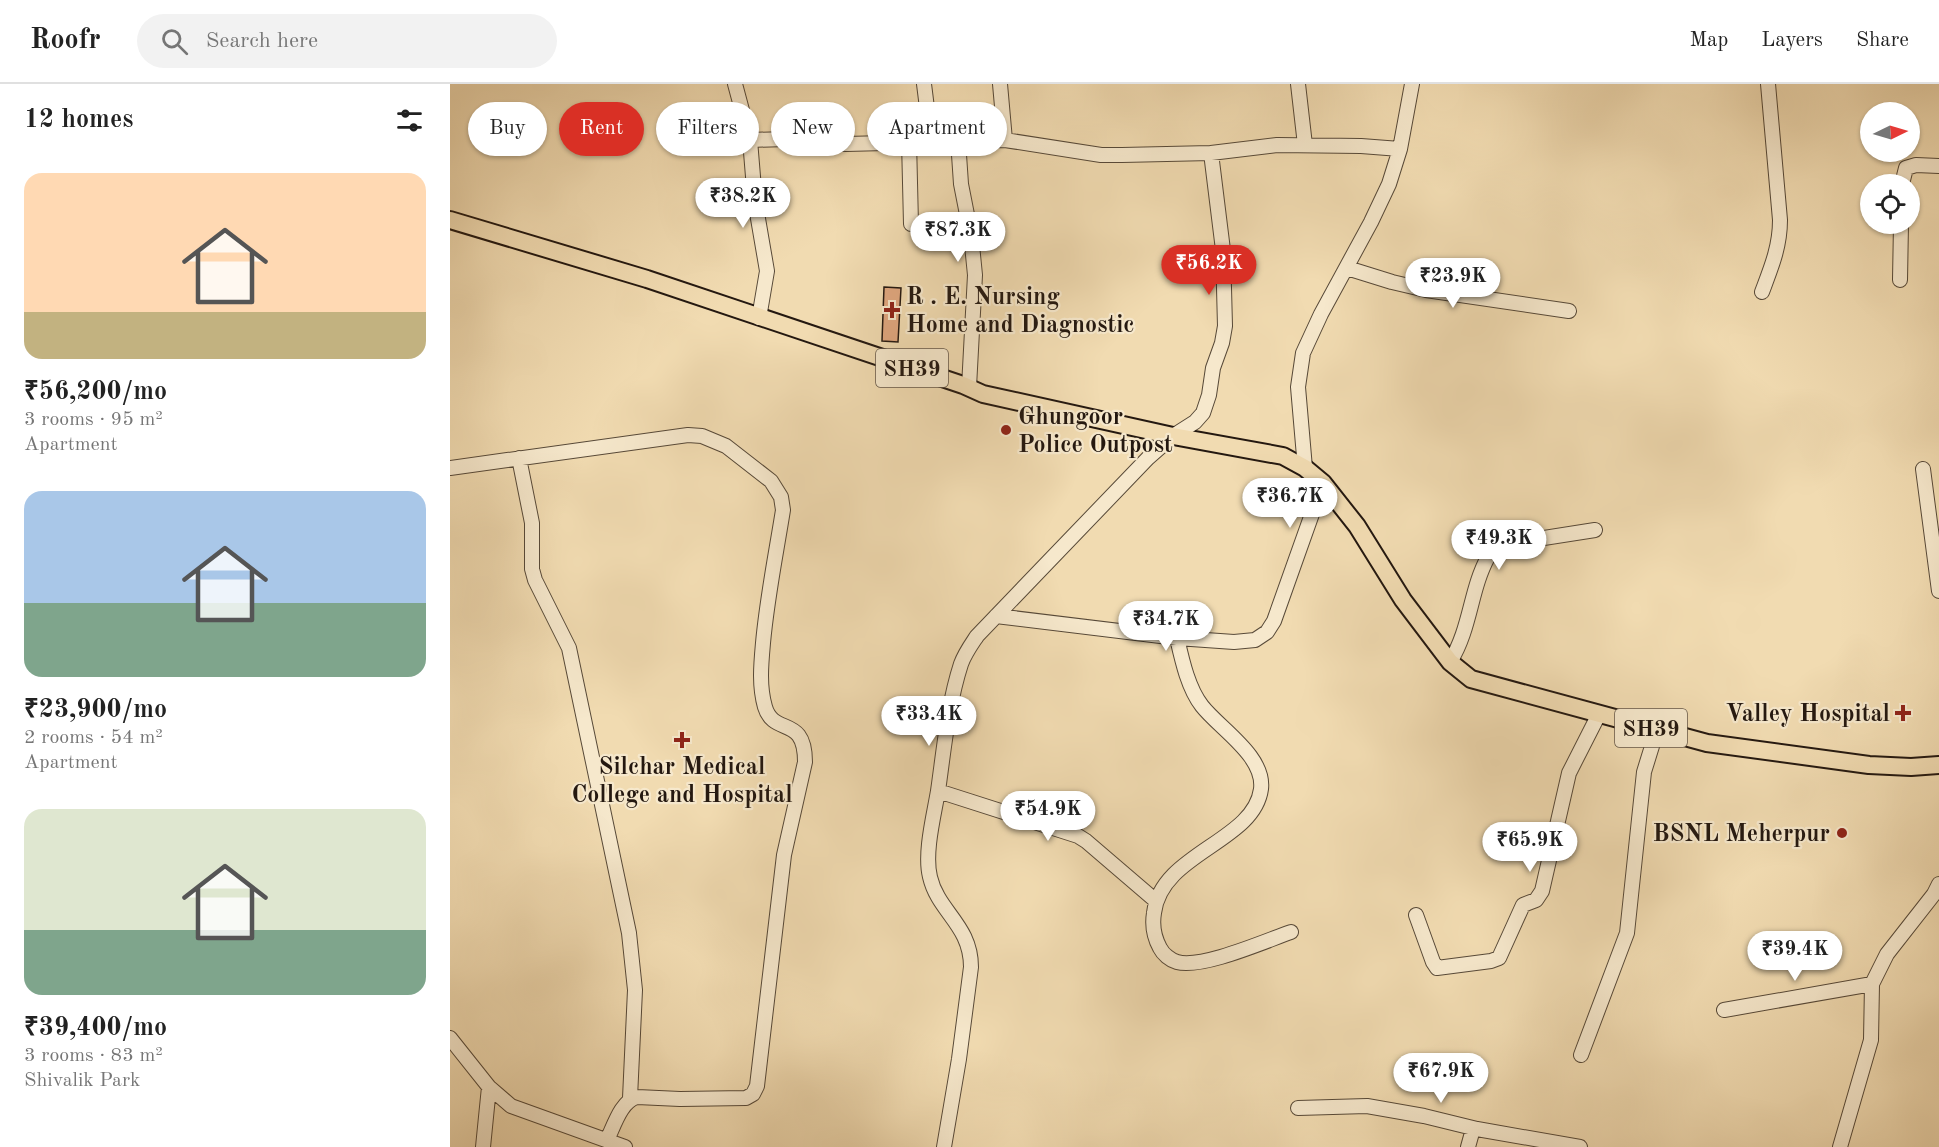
<!DOCTYPE html>
<html lang="en">
<head>
<meta charset="utf-8">
<style>
  :root { --surface:#fff; --page:#f2f2f2; --text:#222; --muted:#767676; --line:#e0e0e0; --accent:#d93025 }
  body { margin:0; font-family:"Old Standard TT",serif; background:var(--page); color:var(--text); height:100vh; display:flex; flex-direction:column; font-size:22px; white-space:nowrap }
  * { box-sizing:border-box; margin:0 }
  p { font-size:20px; color:var(--muted) }
  .icon { flex:none; width:33px; height:33px; fill:none; stroke:currentColor; stroke-width:2; stroke-linecap:round; stroke-linejoin:round }
  .map { position:relative; flex:1; overflow:hidden }
  .sheet { display:flex; flex-direction:column; background:var(--surface); width:450px }
  .sheet>* { flex:none }
  .banner { position:absolute; left:18px; top:18px; width:570px; height:54px; display:flex; gap:12px }
  .needle { width:39px; rotate:85deg }
  .controls { position:absolute; left:1410px; top:18px; display:grid; gap:12px }
  .controls a { display:grid; place-items:center; width:60px; height:60px; border-radius:50%; background:var(--surface); box-shadow:0 2px 4px #0004; font-size:30px }
  .price { position:absolute; translate:-50% -51px; padding:0 14px; border-radius:21px; background:#fff; color:#222; font-size:20px; line-height:39px; filter:drop-shadow(0 2px 3px #0008) }
  .price::after { content:''; position:absolute; left:50%; top:36px; width:18px; height:14px; margin-left:-9px; background:inherit; clip-path:polygon(0 0,100% 0,50% 100%) }
  .price.current { background:var(--accent); color:#fff }
  ul { padding:0; list-style:none }
  li { display:grid; align-content:center; gap:12px; height:318px; padding:0 24px }
  li span { display:grid; place-items:center; height:186px; border-radius:18px; color:#555 }
  li>.icon { margin-inline-start:auto }
  span .icon { width:108px; height:108px; fill:#fffc; stroke-width:1 }
  li b { font-size:26px }
  h2 { display:flex; justify-content:space-between; align-items:center; height:72px; padding:0 24px; font-size:26px }
  .tag { padding:0 21px; border-radius:27px; background:var(--surface); box-shadow:0 2px 4px #0004; font-size:21px; line-height:54px }
  .tag.current { background:var(--accent); color:#fff }
  header { display:flex; align-items:center; gap:36px; box-sizing:border-box; height:84px; padding:0 30px; background:var(--surface); border-bottom:2px solid var(--line) }
  header strong { font-size:28px }
  nav { display:flex; gap:33px; margin-inline-start:auto; font-size:21px }
  .search { width:420px; height:54px; background:var(--page); display:flex; align-items:center; gap:15px; box-sizing:border-box; padding:0 21px; border-radius:33px; color:var(--muted); font-size:22px }
  main { display:flex; flex:1; min-height:0 }
  .map>svg:first-child { display:block }
</style>
</head>
<body>
<header>
<strong>Roofr</strong>
<div class="search"><svg class="icon" aria-label="search" viewBox="0 0 24 24"><circle cx="10" cy="10" r="6"/><path d="M15 15l6 6"/></svg>Search here</div>
<nav><a>Map</a><a>Layers</a><a>Share</a></nav>
</header>
<main>
<section class="sheet">
<h2>12 homes<svg class="icon" aria-label="filters" viewBox="0 0 24 24"><path d="M4 7h16M4 17h16"/><circle cx="9" cy="7" r="2"/><circle cx="15" cy="17" r="2"/></svg></h2>
<ul>
<li><span style="background:linear-gradient(#ffd9b3 75%,#c2b280 0)"><svg class="icon" aria-label="home" viewBox="0 0 24 24"><path d="M3 11l9-7 9 7M6 9v11h12V9"/></svg></span><div><b>₹56,200/mo</b><p>3 rooms · 95 m²</p><p>Apartment</p></div></li>
<li><span style="background:linear-gradient(#a9c7e8 60%,#7fa58c 0)"><svg class="icon" aria-label="home" viewBox="0 0 24 24"><path d="M3 11l9-7 9 7M6 9v11h12V9"/></svg></span><div><b>₹23,900/mo</b><p>2 rooms · 54 m²</p><p>Apartment</p></div></li>
<li><span style="background:linear-gradient(#dfe7d0 65%,#7fa58c 0)"><svg class="icon" aria-label="home" viewBox="0 0 24 24"><path d="M3 11l9-7 9 7M6 9v11h12V9"/></svg></span><div><b>₹39,400/mo</b><p>3 rooms · 83 m²</p><p>Shivalik Park</p></div></li>
</ul>
</section>
<div class="map">
<svg width="1489" height="1063" viewBox="0 0 1489 1063">
  <rect width="100%" height="100%" fill="#f1dbb1"/>
  <filter id="stains"><feTurbulence type="fractalNoise" baseFrequency=".00333" numOctaves="4"/><feColorMatrix values="0 0 0 0 .2 0 0 0 0 .09 0 0 0 0 .02 0 0 0 .5 -.17"/></filter>
  <radialGradient id="worn" r=".72"><stop offset=".6" stop-color="#630" stop-opacity="0"/><stop offset="1" stop-color="#630" stop-opacity=".3"/></radialGradient>
  <path fill="#e0a77f" stroke="#241810" stroke-width="1.5" d="M434,203l17,1 -3,54 -16,-1z"/>
  <g fill="none" stroke-linecap="round" stroke-linejoin="round">
    <g stroke="#574938" stroke-width="16">
      <path id="minor" d="M285,0l15,56 37,-1 59,5 159,-4 96,15h21l89,-2 66,-8 84,1 39,3
        M474,0l7,56
        M550,0l5,56
        M848,0l7,61
        M300,56l5,61 12,70 -8,47
        M508,56l3,44 10,51 4,40 -6,112
        M459,57l2,83
        M1452,100l4,-16 10,-3 23,1
        M897,184l45,14 34,8 143,21
        M1450,196l1,-56
        M1312,208c9,-24 18,-45 18,-72l-12,-136
        M69,374l13,65v46l3,11 34,68 60,285 6,57 -5,108
        M0,384l238,-33 14,1 24,10 45,35 10,16 2,13c-7,44 -16,88 -20,133 -2,22 -4,43 2,64 9,30 40,7 40,55l-21,93 -27,231 -4,8 -7,4 -66,1 -43,-2c-16,4 -23,29 -30,43
        M855,384l-7,-81 5,-34 18,-39 50,-92 18,-38 11,-35 12,-65
        M1473,385l16,122
        M546,532l181,22 57,4 21,-2 12,-8 7,-11 49,-138
        M727,554c5,22 11,50 25,68 18,23 63,50 59,83 -7,53 -100,64 -107,124 -2,12 0,24 6,35 3,6 10,12 17,14 25,7 88,-21 114,-30
        M1000,578c21,-34 20,-72 38,-105 4,-7 11,-10 18,-13l89,-14
        M488,707l140,45 8,5 70,60
        M966,831l17,47 4,6 54,-7 8,-3 24,-53 13,-5 6,-9 27,-118 30,-59
        M1274,926l148,-26
        M0,954l39,49 22,19 114,41
        M1131,971l46,-122 17,-161 13,-42
        M848,1024l69,-2 57,10 53,13 103,18
        M33,1063l6,-60
        M494,1063l15,-88 12,-92c0,-42 -33,-55 -41,-90 -6,-24 4,-62 8,-86 6,-42 10,-87 23,-127 4,-11 10,-19 16,-28l171,-178 25,-22 22,-14 8,-9 6,-18 4,-27 9,-25 3,-17 -2,-76 -12,-97
        M1018,1063l5,-18
        M1390,1063l31,-107 1,-56 15,-30 47,-60 5,-10"/>
    </g>
    <g stroke="#241810" stroke-width="20">
      <path id="major" d="M0,136l197,59 316,106 20,9 190,42 110,20 22,12 18,15 34,43 46,74 47,62 21,17 236,64 162,22 42,2 28,-2"/>
    </g>
    <use href="#minor" stroke="#f6e8cc" stroke-width="14"/>
    <use href="#major" stroke="#f1dbb1" stroke-width="16"/>
  </g>
  <g fill="#8f2418" stroke="#f6e8cc" stroke-width="2">
    <path d="M439 217h6v6h6v6h-6v6h-6v-6h-6v-6h6z"/>
    <circle cx="556" cy="346" r="6"/>
    <path d="M1450 620h6v6h6v6h-6v6h-6v-6h-6v-6h6z"/>
    <path d="M229 647h6v6h6v6h-6v6h-6v-6h-6v-6h6z"/>
    <circle cx="1392" cy="749" r="6"/>
  </g>
  <g text-anchor="middle" stroke-width="4.5" stroke-linejoin="round" paint-order="stroke">
    <g fill="#f6e8cc" stroke="#635648" stroke-width="1.5">
      <rect x="426" y="265" width="72" height="38" rx="4.5"/>
      <rect x="1165" y="625" width="72" height="38" rx="4.5"/>
    </g>
    <g font-size="22" font-weight="bold" fill="#241810">
      <text x="462" y="292">SH39</text>
      <text x="1201" y="652">SH39</text>
    </g>
    <g font-size="24" font-weight="bold" fill="#241810" stroke="#f6e8cc" text-anchor="start">
      <text x="456" y="220">R . E. Nursing<tspan x="456" dy="28">Home and Diagnostic</tspan></text>
      <text x="568" y="340">Ghungoor<tspan x="568" dy="28">Police Outpost</tspan></text>
      <text x="1440" y="637" text-anchor="end">Valley Hospital</text>
      <text x="232" y="690" text-anchor="middle">Silchar Medical<tspan x="232" dy="28">College and Hospital</tspan></text>
      <text x="1380" y="757" text-anchor="end">BSNL Meherpur</text>
    </g>
  </g>
  <rect width="100%" height="100%" filter="url(#stains)"/>
  <rect width="100%" height="100%" fill="url(#worn)"/>
</svg>
<div class="controls">
<a><svg class="needle" viewBox="-14 -14 28 28"><path d="M0-13l5 13h-10z" fill="#e53935"/><path d="M0 13l5-13h-10z" fill="#767676"/></svg></a>
<a><svg class="icon" aria-label="locate" viewBox="0 0 24 24"><circle cx="12" cy="12" r="6"/><path d="M12 2v4M12 18v4M2 12h4M18 12h4"/></svg></a>
</div>
<b class="price" style="left:293px;top:145px">₹38.2K</b>
<b class="price" style="left:508px;top:179px">₹87.3K</b>
<b class="price current" style="left:759px;top:212px">₹56.2K</b>
<b class="price" style="left:1003px;top:225px">₹23.9K</b>
<b class="price" style="left:840px;top:445px">₹36.7K</b>
<b class="price" style="left:1049px;top:487px">₹49.3K</b>
<b class="price" style="left:716px;top:568px">₹34.7K</b>
<b class="price" style="left:479px;top:663px">₹33.4K</b>
<b class="price" style="left:598px;top:758px">₹54.9K</b>
<b class="price" style="left:1080px;top:789px">₹65.9K</b>
<b class="price" style="left:1345px;top:898px">₹39.4K</b>
<b class="price" style="left:991px;top:1020px">₹67.9K</b>
<div class="banner">
<a class="tag">Buy</a>
<a class="tag current">Rent</a>
<a class="tag">Filters</a>
<a class="tag">New</a>
<a class="tag">Apartment</a>
</div>
</div>
</main>
</body>
</html>
